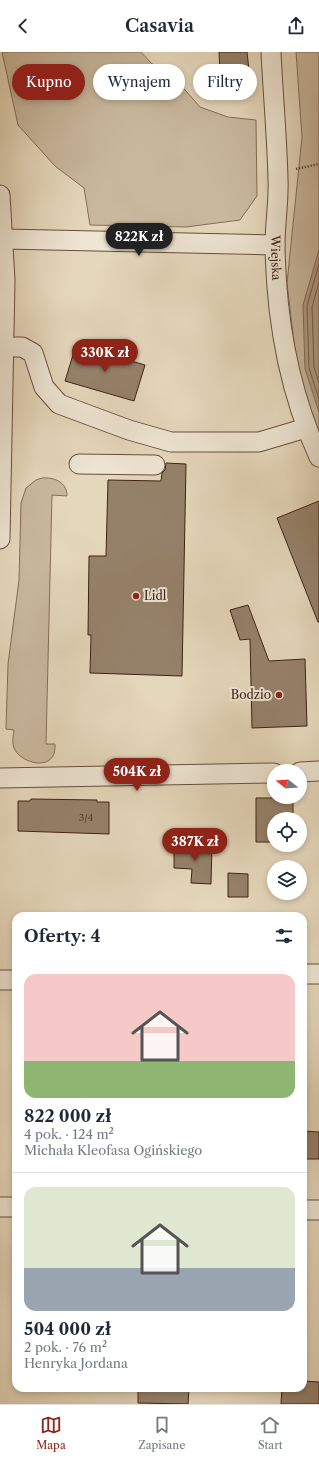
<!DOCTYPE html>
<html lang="pl">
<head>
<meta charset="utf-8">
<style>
  :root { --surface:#fff; --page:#f2f2f3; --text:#1f2937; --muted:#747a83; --line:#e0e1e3; --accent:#8f2418 }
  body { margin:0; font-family:"Libre Caslon Text",serif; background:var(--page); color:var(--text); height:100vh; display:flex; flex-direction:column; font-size:15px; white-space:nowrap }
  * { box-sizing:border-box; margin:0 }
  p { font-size:13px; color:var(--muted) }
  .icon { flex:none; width:22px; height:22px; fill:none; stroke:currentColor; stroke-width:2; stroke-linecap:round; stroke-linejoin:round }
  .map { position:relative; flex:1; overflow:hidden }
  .side { position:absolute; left:12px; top:860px; width:295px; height:480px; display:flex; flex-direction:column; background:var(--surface); border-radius:12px; box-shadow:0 2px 6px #0003 }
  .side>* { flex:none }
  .guide { position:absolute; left:12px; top:12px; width:295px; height:36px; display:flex; gap:8px }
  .needle { width:26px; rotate:287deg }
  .fabs { position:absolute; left:267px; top:712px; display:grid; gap:8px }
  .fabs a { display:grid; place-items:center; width:40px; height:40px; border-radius:50%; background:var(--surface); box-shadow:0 2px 6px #0003; font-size:20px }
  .price { position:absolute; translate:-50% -34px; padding:0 9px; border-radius:14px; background:var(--accent); color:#fff; font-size:13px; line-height:26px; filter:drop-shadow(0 1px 2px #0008) }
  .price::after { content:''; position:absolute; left:50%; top:24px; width:12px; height:9px; margin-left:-6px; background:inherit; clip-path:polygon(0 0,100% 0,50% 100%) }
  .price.on { background:#222; color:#fff }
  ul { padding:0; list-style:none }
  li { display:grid; align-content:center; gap:8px; height:212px; padding:0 12px }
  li+li { border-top:1px solid var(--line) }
  li span { display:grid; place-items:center; height:124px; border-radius:12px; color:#555 }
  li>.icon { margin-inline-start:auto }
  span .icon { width:72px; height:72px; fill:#fffc; stroke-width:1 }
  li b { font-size:17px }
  h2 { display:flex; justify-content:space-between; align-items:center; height:48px; padding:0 12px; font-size:17px }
  .pill { padding:0 14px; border-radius:18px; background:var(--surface); box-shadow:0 2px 6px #0003; font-size:14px; line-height:36px }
  .pill.on { background:var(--accent); color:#fff }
  header { display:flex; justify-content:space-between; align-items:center; height:52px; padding:0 12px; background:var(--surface); font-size:18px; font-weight:600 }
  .menu { display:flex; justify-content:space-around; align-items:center; height:56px; border-top:1px solid var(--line); background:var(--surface); font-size:11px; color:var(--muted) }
  .menu a { display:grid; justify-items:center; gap:2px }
  .menu .on { color:var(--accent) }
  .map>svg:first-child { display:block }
</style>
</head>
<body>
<header><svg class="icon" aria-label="back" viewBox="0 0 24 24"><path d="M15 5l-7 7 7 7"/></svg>Casavia<svg class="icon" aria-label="share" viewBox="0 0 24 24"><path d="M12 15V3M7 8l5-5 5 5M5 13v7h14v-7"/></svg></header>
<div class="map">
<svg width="319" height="1352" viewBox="0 0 319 1352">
  <rect width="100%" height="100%" fill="#e5d7bb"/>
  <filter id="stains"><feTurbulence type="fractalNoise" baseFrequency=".005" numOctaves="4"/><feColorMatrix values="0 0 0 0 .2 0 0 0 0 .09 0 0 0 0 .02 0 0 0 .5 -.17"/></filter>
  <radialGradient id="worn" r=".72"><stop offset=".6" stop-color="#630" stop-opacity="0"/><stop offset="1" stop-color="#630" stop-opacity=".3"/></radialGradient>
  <path fill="#c9b89e" stroke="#846e58" d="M2,0h139l10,11 27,19 22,25 28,10 28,3 1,76 -17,24 -54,7 -96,-2 -6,-37 -29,-22 -37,-41z
    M296,0h23v385l-22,-70 -10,-84 15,-146z
    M42,426c12,-1 25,4 25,18l-15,-1 -6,249h9c0,4 0,9 -2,12 -8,14 -34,5 -39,-8 -2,-5 -1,-12 0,-18l-8,-1 2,-65 11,-84 2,-77 5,-15 10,-8z"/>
  <path fill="#ac9a82" stroke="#806a56" d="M319,198v162l-14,-43 -2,-64z"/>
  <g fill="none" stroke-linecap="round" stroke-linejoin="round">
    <path stroke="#755e4a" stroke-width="1" d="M319,212l-12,42 2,62 10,31
      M319,230l-7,25 2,60 5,16"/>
  </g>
  <path fill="#95816a" stroke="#3e2313" d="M219,0h28l2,18h-4l2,18 -26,2z
    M76,293l69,20 -11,36 -69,-20z
    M166,411l20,1 -4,212 -92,-3 1,-38h-3l1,-79h17l2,-76 53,1 1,-8 3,-3z
    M319,449v121h-1l-41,-104z
    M248,553l21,56 36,-2 2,67 -55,2 -2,-89 -10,1 -10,-30z
    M256,746h37v21h-19v23h-18z
    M31,747l66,1v2h12v32l-91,-3v-30h12z
    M174,793h38l-1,39 -20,-1 1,-14 -18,-1z
    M228,821l20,1v23h-20z
    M303,1079l16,1v27h-16z
    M303,1329l16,1v22h-38l1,-16h21z
    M138,1336h51l-1,16 -50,-1z"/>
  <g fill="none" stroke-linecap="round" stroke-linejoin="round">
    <g stroke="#68503d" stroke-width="21">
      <g id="minor">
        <path id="s1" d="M271,0c2,42 6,85 7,127 1,22 -3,44 -3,66 1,73 14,146 44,212"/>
        <path d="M0,143l5,85 -5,259"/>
        <path d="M4,187l271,6"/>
        <path d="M15,295h7l11,6 11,34 15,17 70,26 42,12h88l47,-14"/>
        <path d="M79,412l76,1"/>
        <path d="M300,720l19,-1"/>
        <path d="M0,726l274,-5"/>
        <path d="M303,922h16"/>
        <path d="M0,928h16"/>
        <path d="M0,1155h16"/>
        <path d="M303,1158h16"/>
      </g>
    </g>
    <path stroke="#3e2313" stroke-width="2.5" stroke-dasharray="1 2" stroke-linecap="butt" d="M296,117l23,-5"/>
    <use href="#minor" stroke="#eee5d3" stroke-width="19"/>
  </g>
  <g fill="#8f2418" stroke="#eee5d3" stroke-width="1.5">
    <circle cx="136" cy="544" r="4"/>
    <circle cx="279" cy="643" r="4"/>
  </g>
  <g text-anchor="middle" stroke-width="4" stroke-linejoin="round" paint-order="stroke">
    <g font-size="10" fill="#543a29">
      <text x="86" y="769">3/4</text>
    </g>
    <g font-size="12" fill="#3e2313" stroke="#eee5d3">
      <text dy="4" stroke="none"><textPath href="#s1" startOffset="206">Wiejska</textPath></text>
    </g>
    <g font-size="12" fill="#3e2313" stroke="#eee5d3" text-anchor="start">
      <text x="144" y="548">Lidl</text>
      <text x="271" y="647" text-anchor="end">Bodzio</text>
    </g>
  </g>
  <rect width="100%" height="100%" filter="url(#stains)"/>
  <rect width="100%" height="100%" fill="url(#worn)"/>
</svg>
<div class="fabs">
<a><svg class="needle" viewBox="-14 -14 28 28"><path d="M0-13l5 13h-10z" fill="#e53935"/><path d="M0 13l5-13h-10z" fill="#747a83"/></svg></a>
<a><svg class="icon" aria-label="locate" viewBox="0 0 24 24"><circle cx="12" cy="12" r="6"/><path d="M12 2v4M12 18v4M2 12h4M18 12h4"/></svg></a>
<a><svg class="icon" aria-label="layers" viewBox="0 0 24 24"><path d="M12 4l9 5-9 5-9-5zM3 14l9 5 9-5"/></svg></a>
</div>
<b class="price on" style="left:139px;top:205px">822K zł</b>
<b class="price" style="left:105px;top:321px">330K zł</b>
<b class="price" style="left:137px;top:740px">504K zł</b>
<b class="price" style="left:195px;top:810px">387K zł</b>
<div class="guide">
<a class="pill on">Kupno</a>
<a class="pill">Wynajem</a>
<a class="pill">Filtry</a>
</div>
<section class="side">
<h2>Oferty: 4<svg class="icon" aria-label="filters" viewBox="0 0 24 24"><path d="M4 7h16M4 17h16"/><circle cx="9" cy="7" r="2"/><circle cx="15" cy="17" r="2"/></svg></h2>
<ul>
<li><span style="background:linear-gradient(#f6c9c9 70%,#8fb573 0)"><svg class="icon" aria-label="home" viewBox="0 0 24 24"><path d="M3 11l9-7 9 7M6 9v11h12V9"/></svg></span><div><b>822 000 zł</b><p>4 pok. · 124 m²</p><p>Michała Kleofasa Ogińskiego</p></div></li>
<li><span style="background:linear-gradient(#dfe7d0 65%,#9aa5b1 0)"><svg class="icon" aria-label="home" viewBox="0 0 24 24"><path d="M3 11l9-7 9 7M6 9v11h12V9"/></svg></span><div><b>504 000 zł</b><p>2 pok. · 76 m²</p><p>Henryka Jordana</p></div></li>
</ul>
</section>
</div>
<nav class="menu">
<a class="on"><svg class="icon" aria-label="map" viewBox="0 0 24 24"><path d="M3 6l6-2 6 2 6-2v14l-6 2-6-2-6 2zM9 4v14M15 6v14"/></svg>Mapa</a>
<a><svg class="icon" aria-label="saved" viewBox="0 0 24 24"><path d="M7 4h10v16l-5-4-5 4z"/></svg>Zapisane</a>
<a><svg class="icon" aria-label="home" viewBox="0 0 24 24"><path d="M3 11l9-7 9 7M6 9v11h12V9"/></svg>Start</a>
</nav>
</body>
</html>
